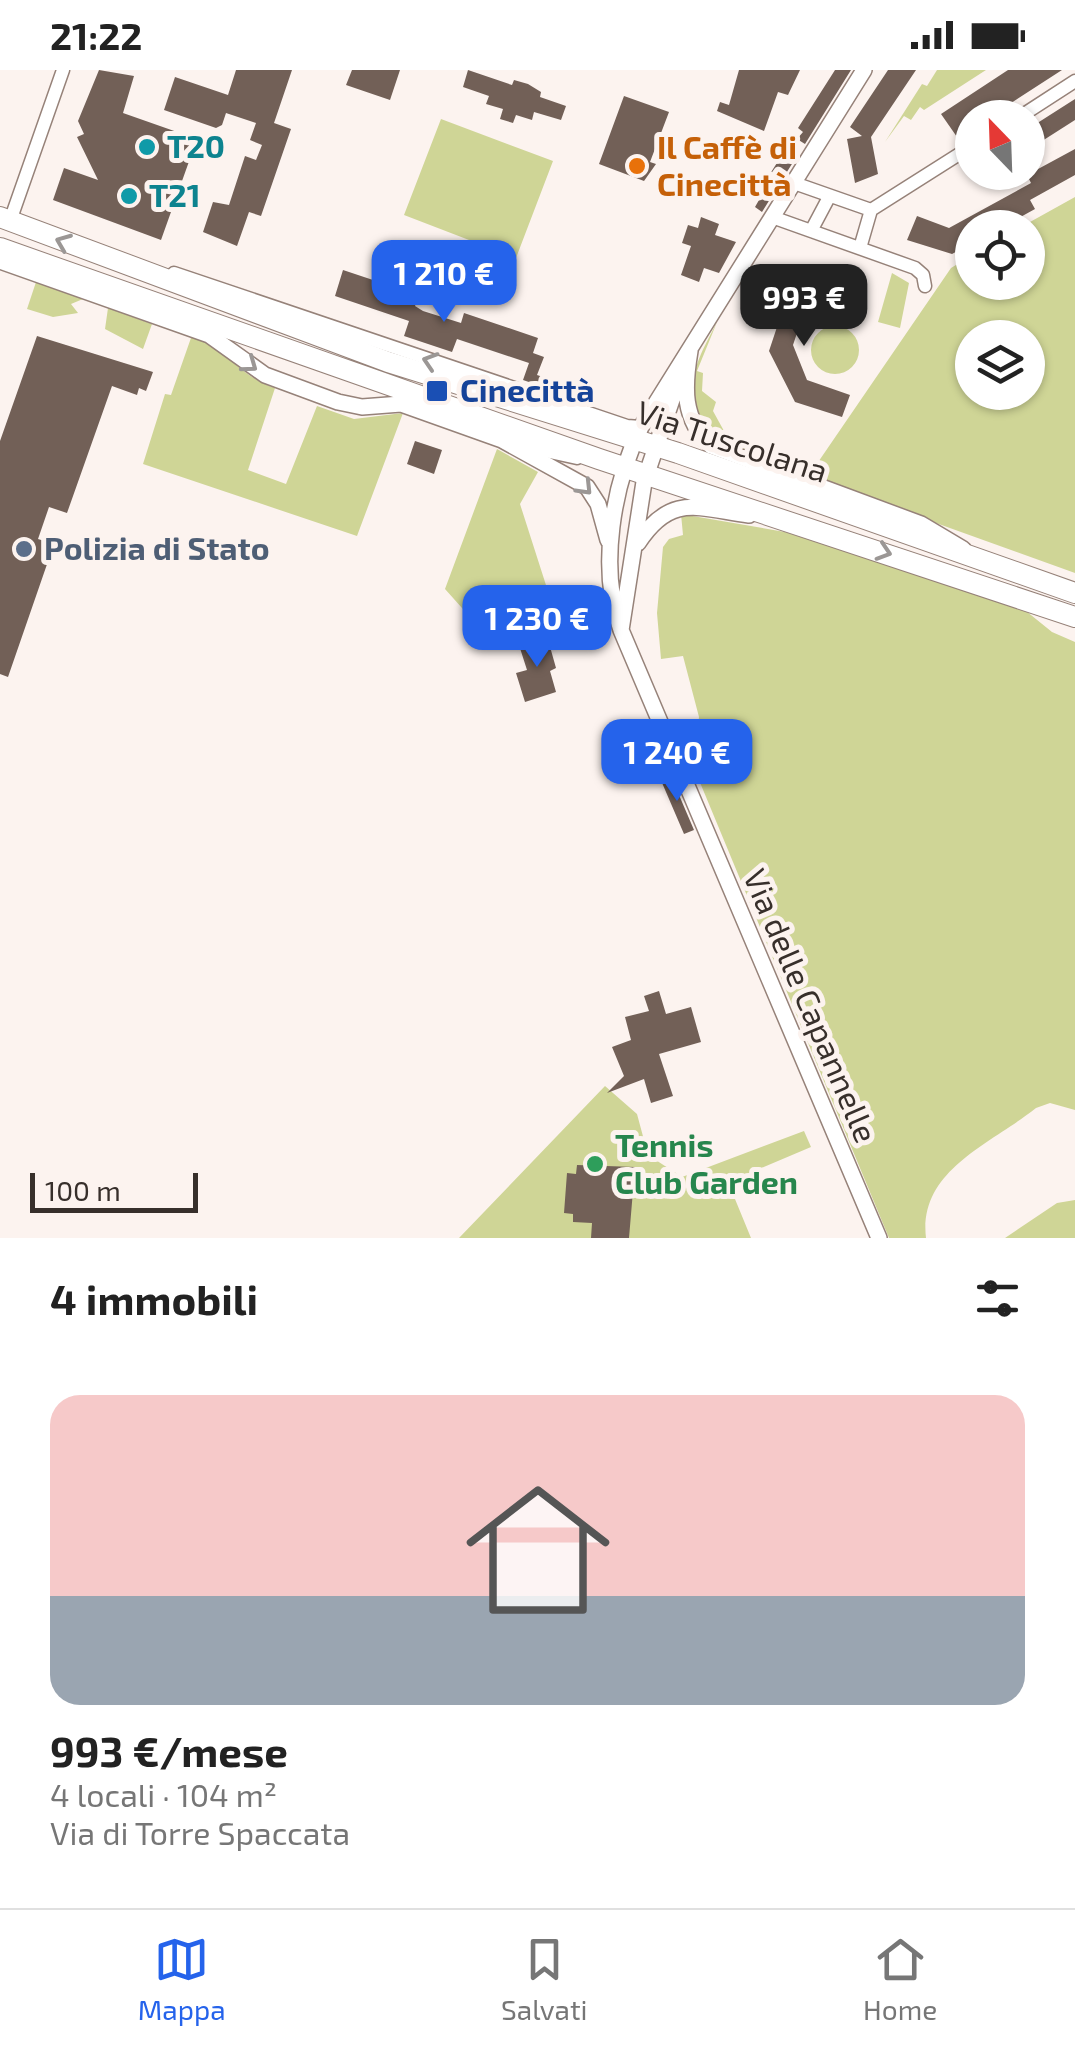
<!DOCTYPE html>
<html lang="it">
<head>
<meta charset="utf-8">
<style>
  :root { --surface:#fff; --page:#f2f2f2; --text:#222; --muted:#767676; --line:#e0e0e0; --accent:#2563eb }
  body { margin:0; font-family:"Exo 2",sans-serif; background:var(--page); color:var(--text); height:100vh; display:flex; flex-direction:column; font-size:38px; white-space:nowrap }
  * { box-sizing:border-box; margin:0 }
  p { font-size:32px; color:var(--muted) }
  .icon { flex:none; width:55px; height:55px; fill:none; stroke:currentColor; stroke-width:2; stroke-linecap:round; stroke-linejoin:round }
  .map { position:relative; height:1168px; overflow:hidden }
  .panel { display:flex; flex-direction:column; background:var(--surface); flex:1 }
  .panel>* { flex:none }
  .needle { width:65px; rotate:337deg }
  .buttons { position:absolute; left:955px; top:30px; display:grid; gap:20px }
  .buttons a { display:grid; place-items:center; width:90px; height:90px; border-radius:50%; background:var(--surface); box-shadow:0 2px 8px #0004; font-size:50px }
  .scale { position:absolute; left:30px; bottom:25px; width:168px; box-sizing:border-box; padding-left:10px; border:5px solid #372f2b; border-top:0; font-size:28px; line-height:35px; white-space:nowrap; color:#372f2b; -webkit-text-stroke:8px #fcf3ef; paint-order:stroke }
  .price { position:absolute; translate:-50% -85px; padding:0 22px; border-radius:20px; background:var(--accent); color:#fff; font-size:32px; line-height:65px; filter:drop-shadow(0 2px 5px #0008) }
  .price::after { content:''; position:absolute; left:50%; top:60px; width:30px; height:22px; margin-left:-15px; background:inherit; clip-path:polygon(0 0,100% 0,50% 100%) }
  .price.active { background:#222; color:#fff }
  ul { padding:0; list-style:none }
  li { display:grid; align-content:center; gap:20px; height:530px; padding:0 50px }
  li span { display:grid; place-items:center; height:310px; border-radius:30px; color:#555 }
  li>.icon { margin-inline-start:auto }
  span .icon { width:180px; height:180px; fill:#fffc; stroke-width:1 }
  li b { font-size:42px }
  h2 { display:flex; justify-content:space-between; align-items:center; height:120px; padding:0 50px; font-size:42px }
  .status { display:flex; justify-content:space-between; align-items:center; height:70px; padding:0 50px; background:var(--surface); direction:ltr }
  .status svg { height:28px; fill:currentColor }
  .tab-bar { display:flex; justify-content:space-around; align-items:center; height:140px; border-top:2px solid var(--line); background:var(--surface); font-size:28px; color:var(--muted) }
  .tab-bar a { display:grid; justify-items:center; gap:5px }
  .tab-bar .active { color:var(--accent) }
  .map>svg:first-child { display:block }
</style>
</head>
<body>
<div class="status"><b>21:22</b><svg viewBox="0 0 49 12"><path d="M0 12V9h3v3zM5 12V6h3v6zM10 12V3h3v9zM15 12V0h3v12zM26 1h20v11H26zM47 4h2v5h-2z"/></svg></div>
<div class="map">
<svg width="1075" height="1168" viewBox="0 0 1075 1168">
  <rect width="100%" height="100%" fill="#fcf3ef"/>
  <path fill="#cfd596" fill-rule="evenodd" d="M937,0h49l-62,40 -4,-3 -9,13 -7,-4 -19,26 37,-58 5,2z
    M441,49l112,42 -37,97 -112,-43z
    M1075,127v376l-267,-96 -101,-44c-24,-48 -14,-65 10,-111l-20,49 6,2 -1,18 14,11 -3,9 11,20 -2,8 90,32 139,-203 21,-13v27h56v-54l-7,-1zM972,268h56v54h-56z
    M892,203l17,10 -9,45 -22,-6z
    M36,212l47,17 -12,5 7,9 -25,4 -26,-8z
    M108,238l44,16 -9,25 -38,-20z
    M811 280a24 24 0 1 1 48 0a24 24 0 1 1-48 0Z
    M192,265c32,13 49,42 83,53l-27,82 38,14 31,-78 37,13 49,-6 -46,123 -214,-72 22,-70 6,1z
    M497,379l41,23 -18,32 33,103 -74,20 -34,-38z
    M681,444l104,18 158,50 83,29 26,21 23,10v468l-25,-7 -14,5c-45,36 -118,62 -110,130h-37l-195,-470 5,-51 -16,-61 -22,3 -4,-46 6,-66 6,-8 14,-4z
    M605,1016l32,28 11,41 34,22 122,-46 7,16 -83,35 23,56h-292z
    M1075,1130v38h-70l52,-35z"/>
  <path fill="#726057" d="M99,0l35,6 -11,37 74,26 -36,101 -108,-40 11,-32 34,12 -21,-43 7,-3 -6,-13z
    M236,0h56l-18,53 17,6 -30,87 -12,-4 -12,34 -34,-14 10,-30 16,3 16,-49 11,4 6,-15 -12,-5 6,-17 -30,-10 -4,12 -6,3 -52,-18 11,-33 53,18z
    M352,0h48l-10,30 -44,-15z
    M468,0l44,15 2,-5 14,4 13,8 -1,5 26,9 -5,14 -27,-8 -2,8 -16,-5 -3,8 -13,-4 3,-10 -17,-5 3,-8 -26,-9z
    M739,0h61l-12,25 -10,-3 -14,39 -47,-20 3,-9 9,3z
    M835,0h16l-46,74 -8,-5 6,-7 -5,-4z
    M888,0h28l-45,67 7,37 -23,9 -8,-44 15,-3 -12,-9z
    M1008,0h54l-74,48h-16v9l-15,10 -16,-23z
    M624,26l45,16 -19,50 6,2 -12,17 -45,-17z
    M1075,29v21l-47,30v-21z
    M1075,79v26l-45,25 5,9 -34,19h-29v15l-20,11 -45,-14 10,-24 32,12 82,-45 -4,-8z
    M784,82l11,7 -33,53 -7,-5 4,-7 -4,-3z
    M701,147l18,7 -4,11 21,7 -17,31 -15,-5 -5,14 -18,-7 10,-29 -9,-3 6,-18 10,3z
    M826,199l12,17 -33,23 -12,36 14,35 43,15 -8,22 -47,-15 -26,-51 19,-57z
    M343,200l66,22 9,6 -3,8 8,5 38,12 3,-10 74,25 -5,15 11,4 -7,18 24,8 -3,9 -35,-12 6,-17 -72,-24 -5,13 -48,-16 5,-15 -74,-25z
    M37,266l116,36 -7,19 -7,-3 -2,7 -25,-9 -45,127 -18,-6 -11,32 16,5 -46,133 -8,-3v-233z
    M415,371l27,9 -8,24 -27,-10z
    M547,566l9,32 -6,3 6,21 -31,10 -9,-29 11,-3 -8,-25z
    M670,704l24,56 -10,4 -24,-56z
    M659,921l7,23 25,-7 10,35 -42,12 14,42 -22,7 -7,-24 -37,14 17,-17 -12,-29 19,-7 -6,-23 24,-6 -5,-15z
    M577,1095l58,2 -6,71h-38l1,-15 -19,-1v-8l-9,-1 3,-40 9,1z"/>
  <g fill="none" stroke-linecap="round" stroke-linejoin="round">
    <g stroke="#968279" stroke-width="15">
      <path id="minor" d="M1018,48l57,-37
        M794,113l77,27
        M871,140l101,-64
        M772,147l143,51 8,7 2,11
        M10,151l53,-151
        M811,161l17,-32
        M860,178l11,-38
        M174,203l453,153 14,1
        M518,375l59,13"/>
    </g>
    <g stroke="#968279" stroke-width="18">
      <path id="tertiary" d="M864,0l-223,357c-28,58 -43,141 -20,203l258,608
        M0,191l209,74 56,40 73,27 24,5 39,-3 101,36 85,47 11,17 10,36
        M690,281c-6,36 -8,68 21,95l210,78 42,25
        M638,473c33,-50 59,-35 111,-28
        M621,560l23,-148 37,-109"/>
    </g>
    <g stroke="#968279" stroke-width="22">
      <path id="primary" d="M0,147l388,145 290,91 397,140
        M0,178l599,211 476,158"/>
    </g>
    <use href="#minor" stroke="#fff" stroke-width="12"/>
    <use href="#tertiary" stroke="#fff" stroke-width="15"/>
    <use href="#primary" stroke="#fff" stroke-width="20"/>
  </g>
  <defs><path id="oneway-chevron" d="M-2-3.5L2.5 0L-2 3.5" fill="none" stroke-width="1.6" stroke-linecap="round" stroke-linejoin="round" transform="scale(2.5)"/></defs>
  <g stroke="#9b9795">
    <use href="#oneway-chevron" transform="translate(63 172) rotate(-158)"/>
    <use href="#oneway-chevron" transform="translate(430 291) rotate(-162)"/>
    <use href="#oneway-chevron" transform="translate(250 295) rotate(36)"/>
    <use href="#oneway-chevron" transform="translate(585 418) rotate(46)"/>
    <use href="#oneway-chevron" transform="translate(884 482) rotate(18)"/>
  </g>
  <g fill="#0f9aa8" stroke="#fcf3ef" stroke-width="4">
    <circle cx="147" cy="77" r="10"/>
    <circle cx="129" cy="126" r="10"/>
  </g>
  <circle fill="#e8710a" stroke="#fcf3ef" stroke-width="4" cx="637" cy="96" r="10"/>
  <rect fill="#1a4fb4" stroke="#fcf3ef" stroke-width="4" x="425" y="309" width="24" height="24" rx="5"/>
  <circle fill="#5c6f8a" stroke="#fcf3ef" stroke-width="4" cx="24" cy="479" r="10"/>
  <circle fill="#2e9e5b" stroke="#fcf3ef" stroke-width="4" cx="595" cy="1094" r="10"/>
  <g text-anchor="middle" stroke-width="10" stroke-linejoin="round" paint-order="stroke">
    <g font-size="32" font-weight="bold" fill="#0d838f" stroke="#fcf3ef" text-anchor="start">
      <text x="167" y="88">T20</text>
      <text x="149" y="137">T21</text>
    </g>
    <g font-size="32" font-weight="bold" fill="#c56008" stroke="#fcf3ef" text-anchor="start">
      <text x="657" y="89">Il Caffè di<tspan x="657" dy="37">Cinecittà</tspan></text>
    </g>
    <g font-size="32" font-weight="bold" fill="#164399" stroke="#fcf3ef" text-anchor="start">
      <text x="460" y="332">Cinecittà</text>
    </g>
    <g font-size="32" fill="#372f2b" stroke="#fcf3ef">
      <text transform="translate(732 372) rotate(18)" y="11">Via Tuscolana</text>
      <text transform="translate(810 936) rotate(67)" y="11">Via delle Capannelle</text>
    </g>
    <g font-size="32" font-weight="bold" fill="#4e5e75" stroke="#fcf3ef" text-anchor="start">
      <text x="44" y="490">Polizia di Stato</text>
    </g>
    <g font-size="32" font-weight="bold" fill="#27864d" stroke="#fcf3ef" text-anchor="start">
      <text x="615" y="1087">Tennis<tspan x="615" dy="37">Club Garden</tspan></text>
    </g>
  </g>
</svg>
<div class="buttons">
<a><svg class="needle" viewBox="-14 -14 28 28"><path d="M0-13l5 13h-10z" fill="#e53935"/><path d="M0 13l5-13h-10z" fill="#767676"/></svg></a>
<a><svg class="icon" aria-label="locate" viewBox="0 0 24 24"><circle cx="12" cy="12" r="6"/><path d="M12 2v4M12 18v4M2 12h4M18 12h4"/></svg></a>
<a><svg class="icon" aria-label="layers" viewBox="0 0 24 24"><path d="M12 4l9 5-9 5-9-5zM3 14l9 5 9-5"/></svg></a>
</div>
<div class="scale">100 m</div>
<b class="price" style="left:444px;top:255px">1 210 €</b>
<b class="price active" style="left:804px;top:279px">993 €</b>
<b class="price" style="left:537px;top:600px">1 230 €</b>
<b class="price" style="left:677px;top:734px">1 240 €</b>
</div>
<section class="panel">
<h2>4 immobili<svg class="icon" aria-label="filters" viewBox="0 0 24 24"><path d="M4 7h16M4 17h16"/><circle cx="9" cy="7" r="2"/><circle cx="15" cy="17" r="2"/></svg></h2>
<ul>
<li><span style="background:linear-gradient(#f6c9c9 65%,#9aa5b1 0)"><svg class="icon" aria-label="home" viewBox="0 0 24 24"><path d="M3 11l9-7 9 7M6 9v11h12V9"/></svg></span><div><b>993 €/mese</b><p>4 locali · 104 m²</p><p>Via di Torre Spaccata</p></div></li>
</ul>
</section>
<nav class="tab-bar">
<a class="active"><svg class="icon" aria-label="map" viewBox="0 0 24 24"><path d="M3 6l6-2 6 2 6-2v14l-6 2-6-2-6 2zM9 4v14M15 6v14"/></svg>Mappa</a>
<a><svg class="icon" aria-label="saved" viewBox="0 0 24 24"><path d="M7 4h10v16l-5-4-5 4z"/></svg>Salvati</a>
<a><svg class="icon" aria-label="home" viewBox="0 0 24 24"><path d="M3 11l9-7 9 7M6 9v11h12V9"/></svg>Home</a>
</nav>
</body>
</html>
